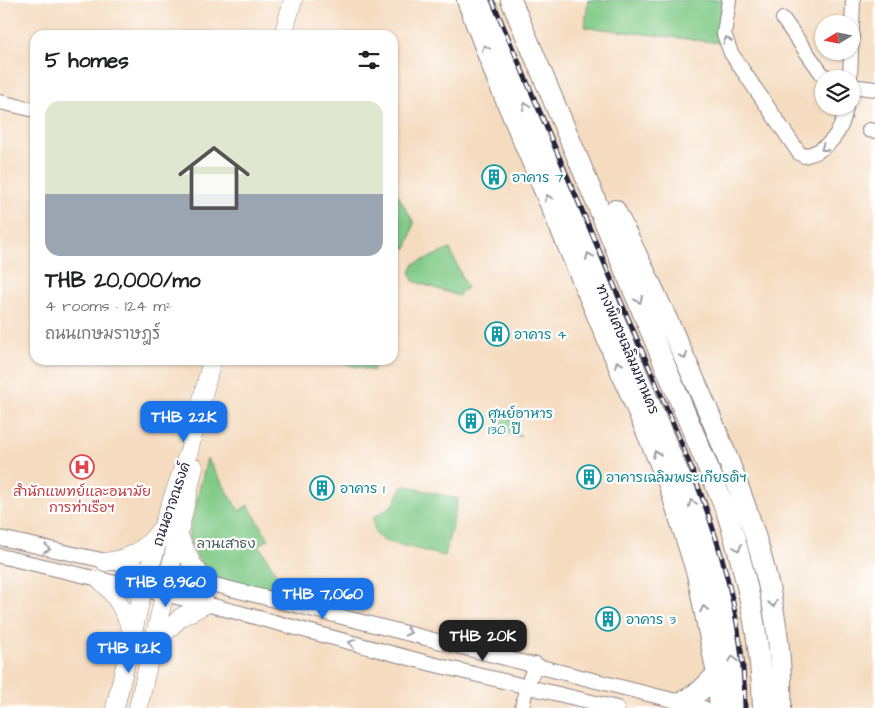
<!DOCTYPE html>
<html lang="en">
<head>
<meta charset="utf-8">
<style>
  :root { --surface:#fff; --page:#f6f6f6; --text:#202124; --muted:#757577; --line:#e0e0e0; --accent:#1a73e8 }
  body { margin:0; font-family:"Architects Daughter","Playpen Sans Thai",sans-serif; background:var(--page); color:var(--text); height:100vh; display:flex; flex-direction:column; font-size:19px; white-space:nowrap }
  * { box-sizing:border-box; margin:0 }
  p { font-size:16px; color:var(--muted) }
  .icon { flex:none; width:28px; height:28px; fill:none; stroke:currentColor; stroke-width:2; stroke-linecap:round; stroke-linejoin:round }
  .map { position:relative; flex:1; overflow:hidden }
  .details { position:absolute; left:30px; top:30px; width:368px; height:335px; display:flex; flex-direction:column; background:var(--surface); border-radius:15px; box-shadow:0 1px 4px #0004 }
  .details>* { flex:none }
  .needle { width:32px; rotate:260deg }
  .buttons { position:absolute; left:815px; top:15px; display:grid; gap:10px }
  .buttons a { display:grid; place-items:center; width:45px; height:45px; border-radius:50%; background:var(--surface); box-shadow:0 1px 4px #0004; font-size:25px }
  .price { position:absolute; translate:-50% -42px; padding:0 11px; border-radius:10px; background:var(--accent); color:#fff; font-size:16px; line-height:32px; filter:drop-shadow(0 1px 2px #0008) }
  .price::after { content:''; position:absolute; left:50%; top:30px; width:15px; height:11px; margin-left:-8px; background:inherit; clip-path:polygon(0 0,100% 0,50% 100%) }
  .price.selected { background:#222; color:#fff }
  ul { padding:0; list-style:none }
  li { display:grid; align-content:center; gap:10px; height:265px; padding:0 15px }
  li+li { border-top:1px solid var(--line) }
  li span { display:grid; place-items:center; height:155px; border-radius:15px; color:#555 }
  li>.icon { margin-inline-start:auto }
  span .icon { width:90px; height:90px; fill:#fffc; stroke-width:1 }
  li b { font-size:21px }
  h2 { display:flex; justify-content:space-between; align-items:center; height:60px; padding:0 15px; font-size:21px }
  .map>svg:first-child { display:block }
</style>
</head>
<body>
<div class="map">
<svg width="875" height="708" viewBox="0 0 875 708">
  <rect width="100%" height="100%" fill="#fff"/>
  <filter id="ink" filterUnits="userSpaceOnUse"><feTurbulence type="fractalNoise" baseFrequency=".02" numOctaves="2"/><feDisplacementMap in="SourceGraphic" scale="10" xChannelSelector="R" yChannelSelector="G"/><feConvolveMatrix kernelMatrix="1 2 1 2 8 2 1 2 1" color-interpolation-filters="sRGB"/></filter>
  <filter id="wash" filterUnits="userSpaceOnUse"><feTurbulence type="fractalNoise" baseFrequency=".0096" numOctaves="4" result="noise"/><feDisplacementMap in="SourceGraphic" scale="20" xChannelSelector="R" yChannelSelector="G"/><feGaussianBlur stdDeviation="1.12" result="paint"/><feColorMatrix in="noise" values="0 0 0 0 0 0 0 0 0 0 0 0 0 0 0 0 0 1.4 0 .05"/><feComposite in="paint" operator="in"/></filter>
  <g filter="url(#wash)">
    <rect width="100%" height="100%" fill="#f5dcc0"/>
    <path fill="#81ca87" stroke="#527661" d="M588,0h137l-4,43 -136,-16z
      M392,185l22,38 -7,25 -14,-2z
      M450,249l17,39 -7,4 -1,4 -46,-15 -3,-9 4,-8z
      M331,360h45l-3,11z
      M505,410l16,27 -20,-6z
      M207,458l32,53 9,-6 21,34 -10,6 30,49c-17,-3 -69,-11 -80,-20 -10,-9 -15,-25 -21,-37z
      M407,486l51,13 -13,57 -61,-15 -9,-8 -2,-15 21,-14 8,-17z"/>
  </g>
  <g filter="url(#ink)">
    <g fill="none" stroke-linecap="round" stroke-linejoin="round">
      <g stroke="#8c7f7e" stroke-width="16">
        <path id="minor" d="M729,0l-5,34 7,19 68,100 5,3c25,-6 39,-24 42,-50
          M783,19l39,55 6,5
          M850,79l3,-79
          M851,86l24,3
          M0,102l35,8
          M869,130l6,1
          M0,538l207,45 497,125
          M0,556l206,48 226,60 185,44
          M522,708l4,-20 10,-24"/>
      </g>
      <g stroke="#8c7f7e" stroke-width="19">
        <path id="major" d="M283,35l10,-35
          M178,534l14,30 15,19
          M105,562c24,-3 40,-11 54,-31
          M100,580c17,16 25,32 33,54
          M154,644l27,-27 25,-13
          M115,708l28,-118 20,-65 26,-74 23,-91
          M138,708l56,-241"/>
      </g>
      <g stroke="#8c7f7e" stroke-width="22">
        <path id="highway" d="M467,0l30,79 172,406 28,89 20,100 3,34
          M481,0l222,532c18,60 31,113 31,176
          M511,0l215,510c21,66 35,129 37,198
          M615,210c32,65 62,130 91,196 41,96 79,196 75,302
          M682,702l18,-11 17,-17"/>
      </g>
      <use href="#minor" stroke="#fff" stroke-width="14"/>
      <use href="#major" stroke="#fff" stroke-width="18"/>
      <use href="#highway" stroke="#fff" stroke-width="20"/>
      <g stroke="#22223b" stroke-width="5">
        <path id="rail" d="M492,0c46,108 93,217 139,325 52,123 113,246 114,383"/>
      </g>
      <use href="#rail" stroke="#fff" stroke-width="3" stroke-dasharray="9" stroke-linecap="butt"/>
    </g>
    <defs><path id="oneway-chevron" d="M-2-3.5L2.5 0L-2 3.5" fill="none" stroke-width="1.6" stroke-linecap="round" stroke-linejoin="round" transform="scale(1.25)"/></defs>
    <g stroke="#9c9ca7">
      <use href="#oneway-chevron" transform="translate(727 40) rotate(-105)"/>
      <use href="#oneway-chevron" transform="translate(485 48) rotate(-111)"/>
      <use href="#oneway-chevron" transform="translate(526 106) rotate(-113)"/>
      <use href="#oneway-chevron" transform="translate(824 148) rotate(145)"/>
      <use href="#oneway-chevron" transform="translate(548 198) rotate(-113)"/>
      <use href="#oneway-chevron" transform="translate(589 256) rotate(-113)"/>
      <use href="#oneway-chevron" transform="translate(639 300) rotate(67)"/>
      <use href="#oneway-chevron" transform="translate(684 356) rotate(67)"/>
      <use href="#oneway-chevron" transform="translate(618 364) rotate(-113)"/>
      <use href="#oneway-chevron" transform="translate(656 454) rotate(-112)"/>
      <use href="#oneway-chevron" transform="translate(692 503) rotate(-111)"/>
      <use href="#oneway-chevron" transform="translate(738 548) rotate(72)"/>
      <use href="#oneway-chevron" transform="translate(47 549) rotate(13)"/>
      <use href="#oneway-chevron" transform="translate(773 604) rotate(79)"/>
      <use href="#oneway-chevron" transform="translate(704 609) rotate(-101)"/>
      <use href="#oneway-chevron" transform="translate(408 632) rotate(14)"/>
      <use href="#oneway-chevron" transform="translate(352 643) rotate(-165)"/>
      <use href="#oneway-chevron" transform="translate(733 659) rotate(-93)"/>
    </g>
  </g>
  <defs>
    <g id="building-ring" transform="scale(1.25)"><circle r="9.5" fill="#fff" stroke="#0f9aa8" stroke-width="1.5"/><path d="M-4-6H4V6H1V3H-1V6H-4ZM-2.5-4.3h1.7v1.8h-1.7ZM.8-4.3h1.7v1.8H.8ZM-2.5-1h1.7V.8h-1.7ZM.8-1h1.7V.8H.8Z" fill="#0f9aa8"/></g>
    <g id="hospital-ring" transform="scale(1.25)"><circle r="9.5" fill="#fff" stroke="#e0444e" stroke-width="1.5"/><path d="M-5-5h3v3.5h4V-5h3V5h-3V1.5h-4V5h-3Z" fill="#e0444e"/></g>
  </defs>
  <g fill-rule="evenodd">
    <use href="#building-ring" x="494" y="177"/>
    <use href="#building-ring" x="497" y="334"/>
    <use href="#building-ring" x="471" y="421"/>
    <use href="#hospital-ring" x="82" y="467"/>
    <use href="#building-ring" x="589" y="477"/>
    <use href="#building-ring" x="322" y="488"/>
    <use href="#building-ring" x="608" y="619"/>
  </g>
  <g text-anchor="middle" stroke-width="4.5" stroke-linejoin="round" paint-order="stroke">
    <g font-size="14" fill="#0d838f" stroke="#fff" text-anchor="start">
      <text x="512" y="182">อาคาร 7</text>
      <text x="514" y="339">อาคาร 4</text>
      <text x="488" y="418">ศูนย์อาหาร<tspan x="488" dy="16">130 ปี</tspan></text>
      <text x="606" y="482">อาคารเฉลิมพระเกียรติฯ</text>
      <text x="340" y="493">อาคาร 1</text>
      <text x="626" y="624">อาคาร 3</text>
    </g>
    <g font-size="14" fill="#22223b" stroke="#fff">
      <text transform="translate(628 349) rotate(67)" y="5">ทางพิเศษเฉลิมมหานคร</text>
      <text transform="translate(171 504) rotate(-71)" y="5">ถนนอาจณรงค์</text>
    </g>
    <g font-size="14" fill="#be3a42" stroke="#fff">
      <text x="82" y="496">สำนักแพทย์และอนามัย<tspan x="82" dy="16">การท่าเรือฯ</tspan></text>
    </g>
    <g font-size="14" fill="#435d56" stroke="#fff">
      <text x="226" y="548">ลานเสาธง</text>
    </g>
  </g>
</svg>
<div class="buttons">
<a><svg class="needle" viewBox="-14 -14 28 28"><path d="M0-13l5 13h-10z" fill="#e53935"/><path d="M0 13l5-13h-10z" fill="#757577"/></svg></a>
<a><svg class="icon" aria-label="layers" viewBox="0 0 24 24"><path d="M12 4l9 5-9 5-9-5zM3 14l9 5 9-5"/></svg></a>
</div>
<b class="price" style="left:184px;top:443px">THB 22K</b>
<b class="price" style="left:166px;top:608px">THB 8,960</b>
<b class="price" style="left:323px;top:620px">THB 7,060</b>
<b class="price selected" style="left:483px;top:662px">THB 20K</b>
<b class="price" style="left:129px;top:674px">THB 11.2K</b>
<section class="details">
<h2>5 homes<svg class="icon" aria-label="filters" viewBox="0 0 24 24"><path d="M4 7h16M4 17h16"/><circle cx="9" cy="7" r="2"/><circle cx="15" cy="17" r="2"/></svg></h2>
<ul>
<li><span style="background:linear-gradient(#dfe7d0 60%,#9aa5b1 0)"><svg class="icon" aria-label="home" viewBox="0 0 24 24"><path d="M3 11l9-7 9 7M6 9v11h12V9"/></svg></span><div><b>THB 20,000/mo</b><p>4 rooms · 124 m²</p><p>ถนนเกษมราษฎร์</p></div></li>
</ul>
</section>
</div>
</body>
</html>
